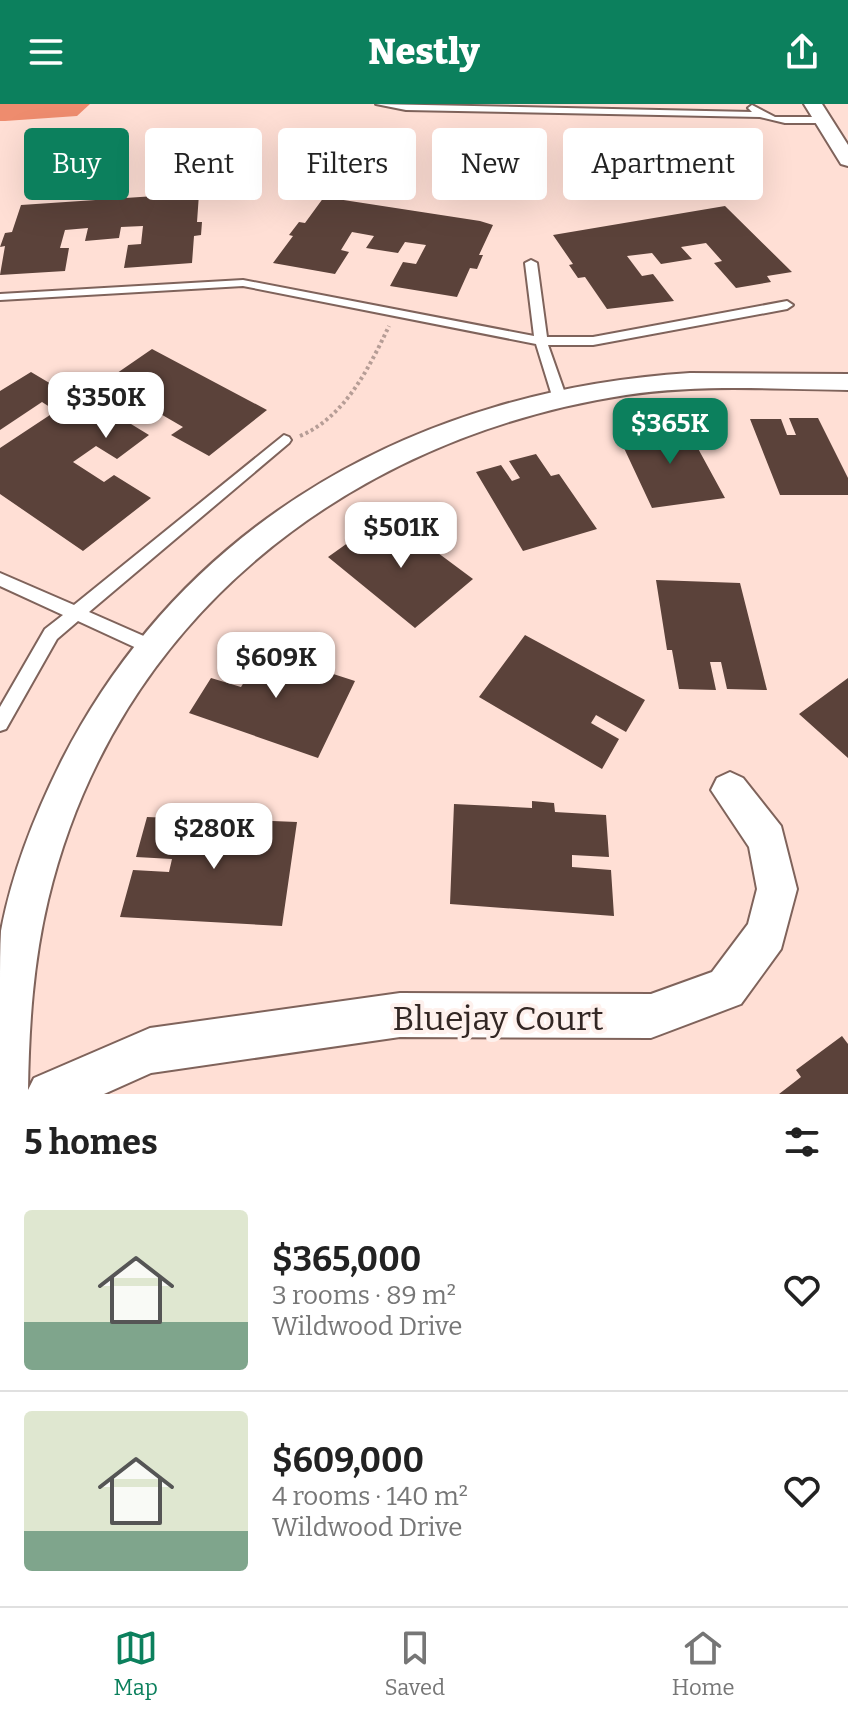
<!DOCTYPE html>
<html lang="en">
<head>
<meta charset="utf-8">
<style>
  :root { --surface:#fff; --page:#f2f2f2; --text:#222; --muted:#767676; --line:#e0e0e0; --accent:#0c805d }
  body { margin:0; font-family:Bitter,serif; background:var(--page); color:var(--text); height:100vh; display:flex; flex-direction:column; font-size:30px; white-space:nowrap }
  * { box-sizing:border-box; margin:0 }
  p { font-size:26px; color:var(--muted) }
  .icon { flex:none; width:44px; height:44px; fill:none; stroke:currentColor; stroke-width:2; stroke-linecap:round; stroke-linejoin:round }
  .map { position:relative; height:990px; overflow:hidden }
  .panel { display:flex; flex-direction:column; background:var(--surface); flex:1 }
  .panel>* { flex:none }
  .top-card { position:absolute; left:24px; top:24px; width:800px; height:72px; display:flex; gap:16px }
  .price { position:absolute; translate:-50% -68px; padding:0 18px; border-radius:16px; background:#fff; color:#222; font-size:26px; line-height:52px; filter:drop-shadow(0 2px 4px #0008) }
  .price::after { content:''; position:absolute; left:50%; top:48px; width:24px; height:18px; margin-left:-12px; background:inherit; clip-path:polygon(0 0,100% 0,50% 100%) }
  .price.current { background:var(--accent); color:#fff }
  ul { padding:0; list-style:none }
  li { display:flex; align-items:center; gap:24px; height:200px; padding:0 24px }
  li+li { border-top:2px solid var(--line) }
  li span { display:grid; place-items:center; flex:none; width:224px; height:160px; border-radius:8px; color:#555 }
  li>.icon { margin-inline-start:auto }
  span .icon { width:96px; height:96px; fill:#fffc; stroke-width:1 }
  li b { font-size:34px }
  h2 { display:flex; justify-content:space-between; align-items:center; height:96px; padding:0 24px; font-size:34px }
  .tag { padding:0 28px; border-radius:8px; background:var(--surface); box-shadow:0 8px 32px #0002; font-size:28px; line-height:72px }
  .tag.current { background:var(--accent); color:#fff }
  header { display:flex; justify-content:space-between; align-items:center; height:104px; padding:0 24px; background:var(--accent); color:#fff; font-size:36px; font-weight:800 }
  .tabs { display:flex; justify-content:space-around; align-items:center; height:112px; border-top:2px solid var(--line); background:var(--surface); font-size:22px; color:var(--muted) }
  .tabs a { display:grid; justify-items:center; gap:4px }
  .tabs .current { color:var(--accent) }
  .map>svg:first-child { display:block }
</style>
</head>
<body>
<header><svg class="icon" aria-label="menu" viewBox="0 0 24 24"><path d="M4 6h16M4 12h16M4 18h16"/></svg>Nestly<svg class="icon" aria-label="share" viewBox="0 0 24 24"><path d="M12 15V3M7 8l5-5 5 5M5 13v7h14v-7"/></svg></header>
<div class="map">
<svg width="848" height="990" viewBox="0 0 848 990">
  <rect width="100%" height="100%" fill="#ffdfd5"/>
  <path fill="#ee8c6e" d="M0,0h90l-13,12 -72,5h-5z"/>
  <path fill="#5b423a" d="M185,90h14l-2,28h5l-1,13 -7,1 -2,27 -68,5 4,-23 13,-1 2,-18 -22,1 -2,11 -34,3 3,-13 -23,2 -5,18h9l-4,23 -65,4 5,-29 -5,1 5,-14 7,-1 9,-27z
    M324,93l156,24 13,4 -14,30h4l-6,14 -7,-1 -13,29 -67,-11 13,-24 13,2 10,-19 -21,-3 -7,11 -32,-5 8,-12 -22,-4 -11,18 8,2 -14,22 -62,-11 20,-27 -4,-1 10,-13 6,1z
    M725,102l67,66 -25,4 4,6 -35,6 -22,-25 8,-2 -16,-18 -25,4 11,12 -31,5 -9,-11 -25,3 15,20 11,-2 21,27 -67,8 -22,-32 -7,1 -9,-13 4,-1 -20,-29z
    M152,245l115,61 -58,46 -38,-21 12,-8 -31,-18 -21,15 18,11 -32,24 -21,-13 -23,16 31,20 10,-7 37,23 -68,53 -83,-57v-46l56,-37 -14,-9 -42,28v-39l31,-19 47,28z
    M789,314h29l30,60v17h-68l-30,-76h31l6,16h9z
    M683,317l42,77 -73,10 -36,-77 29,-3 8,15 8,-1 -9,-17z
    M536,350l15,22 8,-2 38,55 -74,22 -47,-79 25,-7 11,16 8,-3 -11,-17z
    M387,411l86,64 -58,49 -87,-71z
    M656,476l84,3 27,107 -40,-1 -6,-27h-11l6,28 -37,-1 -7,-39h-5z
    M525,531l120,65 -19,32 -30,-17 -5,8 28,16 -17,30 -123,-72z
    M237,539l118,38 -37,77 -129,-45 22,-35 30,9 5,-8 -26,-9z
    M848,574v80l-49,-44z
    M532,697l22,2 1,9 51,3 3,42 -37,-2v12l39,3 3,46 -164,-12 4,-100 78,4z
    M198,706l23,1 -2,8 78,3 -15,104 -162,-9 13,-47 36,2 3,-13 -36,-2 11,-40 49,2z
    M842,932l6,8v50h-69l22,-17 -5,-7z"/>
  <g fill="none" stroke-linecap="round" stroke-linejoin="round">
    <g stroke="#7f635b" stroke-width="4">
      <path id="lane" d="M376,0l376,8 -4,-4 4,-3 23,12h48l5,3 -5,3h-38l-25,-6 -354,-7z
        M531,156l6,3 10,74h46l194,-36 6,4 -6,4 -194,36h-45l19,54 -7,4 -7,-4 -17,-55 -293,-58 -243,14v-6l243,-14 291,56 -9,-73z
        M284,331l5,2 2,3 -2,3 -200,169 66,29 2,5 -2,5 -6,2 -6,-2 -65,-30 -21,18 -51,90 -6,2v-24l45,-78 18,-14 -63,-29v-13l74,32z"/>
    </g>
    <g stroke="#7f635b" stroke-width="4">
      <path id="street" d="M804,0h18l26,41v21l-7,-2z
        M690,269l158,1v16c-74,-1 -149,-6 -222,5 -279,43 -511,225 -578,505 -15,63 -19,126 -20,190l6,-12 116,-50 250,-35 251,1 61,-22 36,-48 9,-35 -8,-42 -38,-57 6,-12 13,-6 13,6 38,48 16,63 -16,60 -40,55 -90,34 -251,-1 -249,36 -47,21h-104c0,-36 0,-73 0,-109 0,-18 0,-37 1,-54 11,-59 34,-117 61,-171 124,-242 360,-370 628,-387z"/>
    </g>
    <path stroke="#b69d96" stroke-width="4" stroke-dasharray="3 3" stroke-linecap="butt" d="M300,332c45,-19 69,-68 89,-110"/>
    <use href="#lane" fill="#fff" fill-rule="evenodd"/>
    <use href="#street" fill="#fff" fill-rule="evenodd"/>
  </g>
  <g text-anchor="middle" stroke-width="8" stroke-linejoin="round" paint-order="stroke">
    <g font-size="34" fill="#322623" stroke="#fef1ed">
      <text x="498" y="926">Bluejay Court</text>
    </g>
  </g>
</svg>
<b class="price" style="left:106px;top:336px">$350K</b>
<b class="price current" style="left:670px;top:362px">$365K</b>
<b class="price" style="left:401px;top:466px">$501K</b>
<b class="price" style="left:276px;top:596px">$609K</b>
<b class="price" style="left:214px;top:767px">$280K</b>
<div class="top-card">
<a class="tag current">Buy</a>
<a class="tag">Rent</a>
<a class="tag">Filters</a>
<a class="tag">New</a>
<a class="tag">Apartment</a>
</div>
</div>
<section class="panel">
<h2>5 homes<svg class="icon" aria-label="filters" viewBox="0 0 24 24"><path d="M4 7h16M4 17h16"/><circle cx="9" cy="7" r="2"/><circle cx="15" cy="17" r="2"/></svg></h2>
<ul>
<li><span style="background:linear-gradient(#dfe7d0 70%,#7fa58c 0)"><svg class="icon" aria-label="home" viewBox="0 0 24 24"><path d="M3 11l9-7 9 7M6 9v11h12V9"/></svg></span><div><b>$365,000</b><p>3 rooms · 89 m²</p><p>Wildwood Drive</p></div><svg class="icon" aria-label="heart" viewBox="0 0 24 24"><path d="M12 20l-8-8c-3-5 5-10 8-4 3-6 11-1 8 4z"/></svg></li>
<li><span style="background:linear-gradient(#dfe7d0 75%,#7fa58c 0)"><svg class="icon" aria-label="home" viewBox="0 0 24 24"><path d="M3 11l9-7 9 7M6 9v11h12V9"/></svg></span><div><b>$609,000</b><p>4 rooms · 140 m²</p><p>Wildwood Drive</p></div><svg class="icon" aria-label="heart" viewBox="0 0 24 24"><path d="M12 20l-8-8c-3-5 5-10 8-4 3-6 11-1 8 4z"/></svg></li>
</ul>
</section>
<nav class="tabs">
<a class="current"><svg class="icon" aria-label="map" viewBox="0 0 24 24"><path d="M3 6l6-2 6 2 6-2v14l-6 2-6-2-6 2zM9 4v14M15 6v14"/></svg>Map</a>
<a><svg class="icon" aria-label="saved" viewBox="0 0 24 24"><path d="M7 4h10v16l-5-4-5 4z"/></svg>Saved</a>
<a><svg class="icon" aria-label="home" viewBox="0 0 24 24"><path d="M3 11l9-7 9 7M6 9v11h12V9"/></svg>Home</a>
</nav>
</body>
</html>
